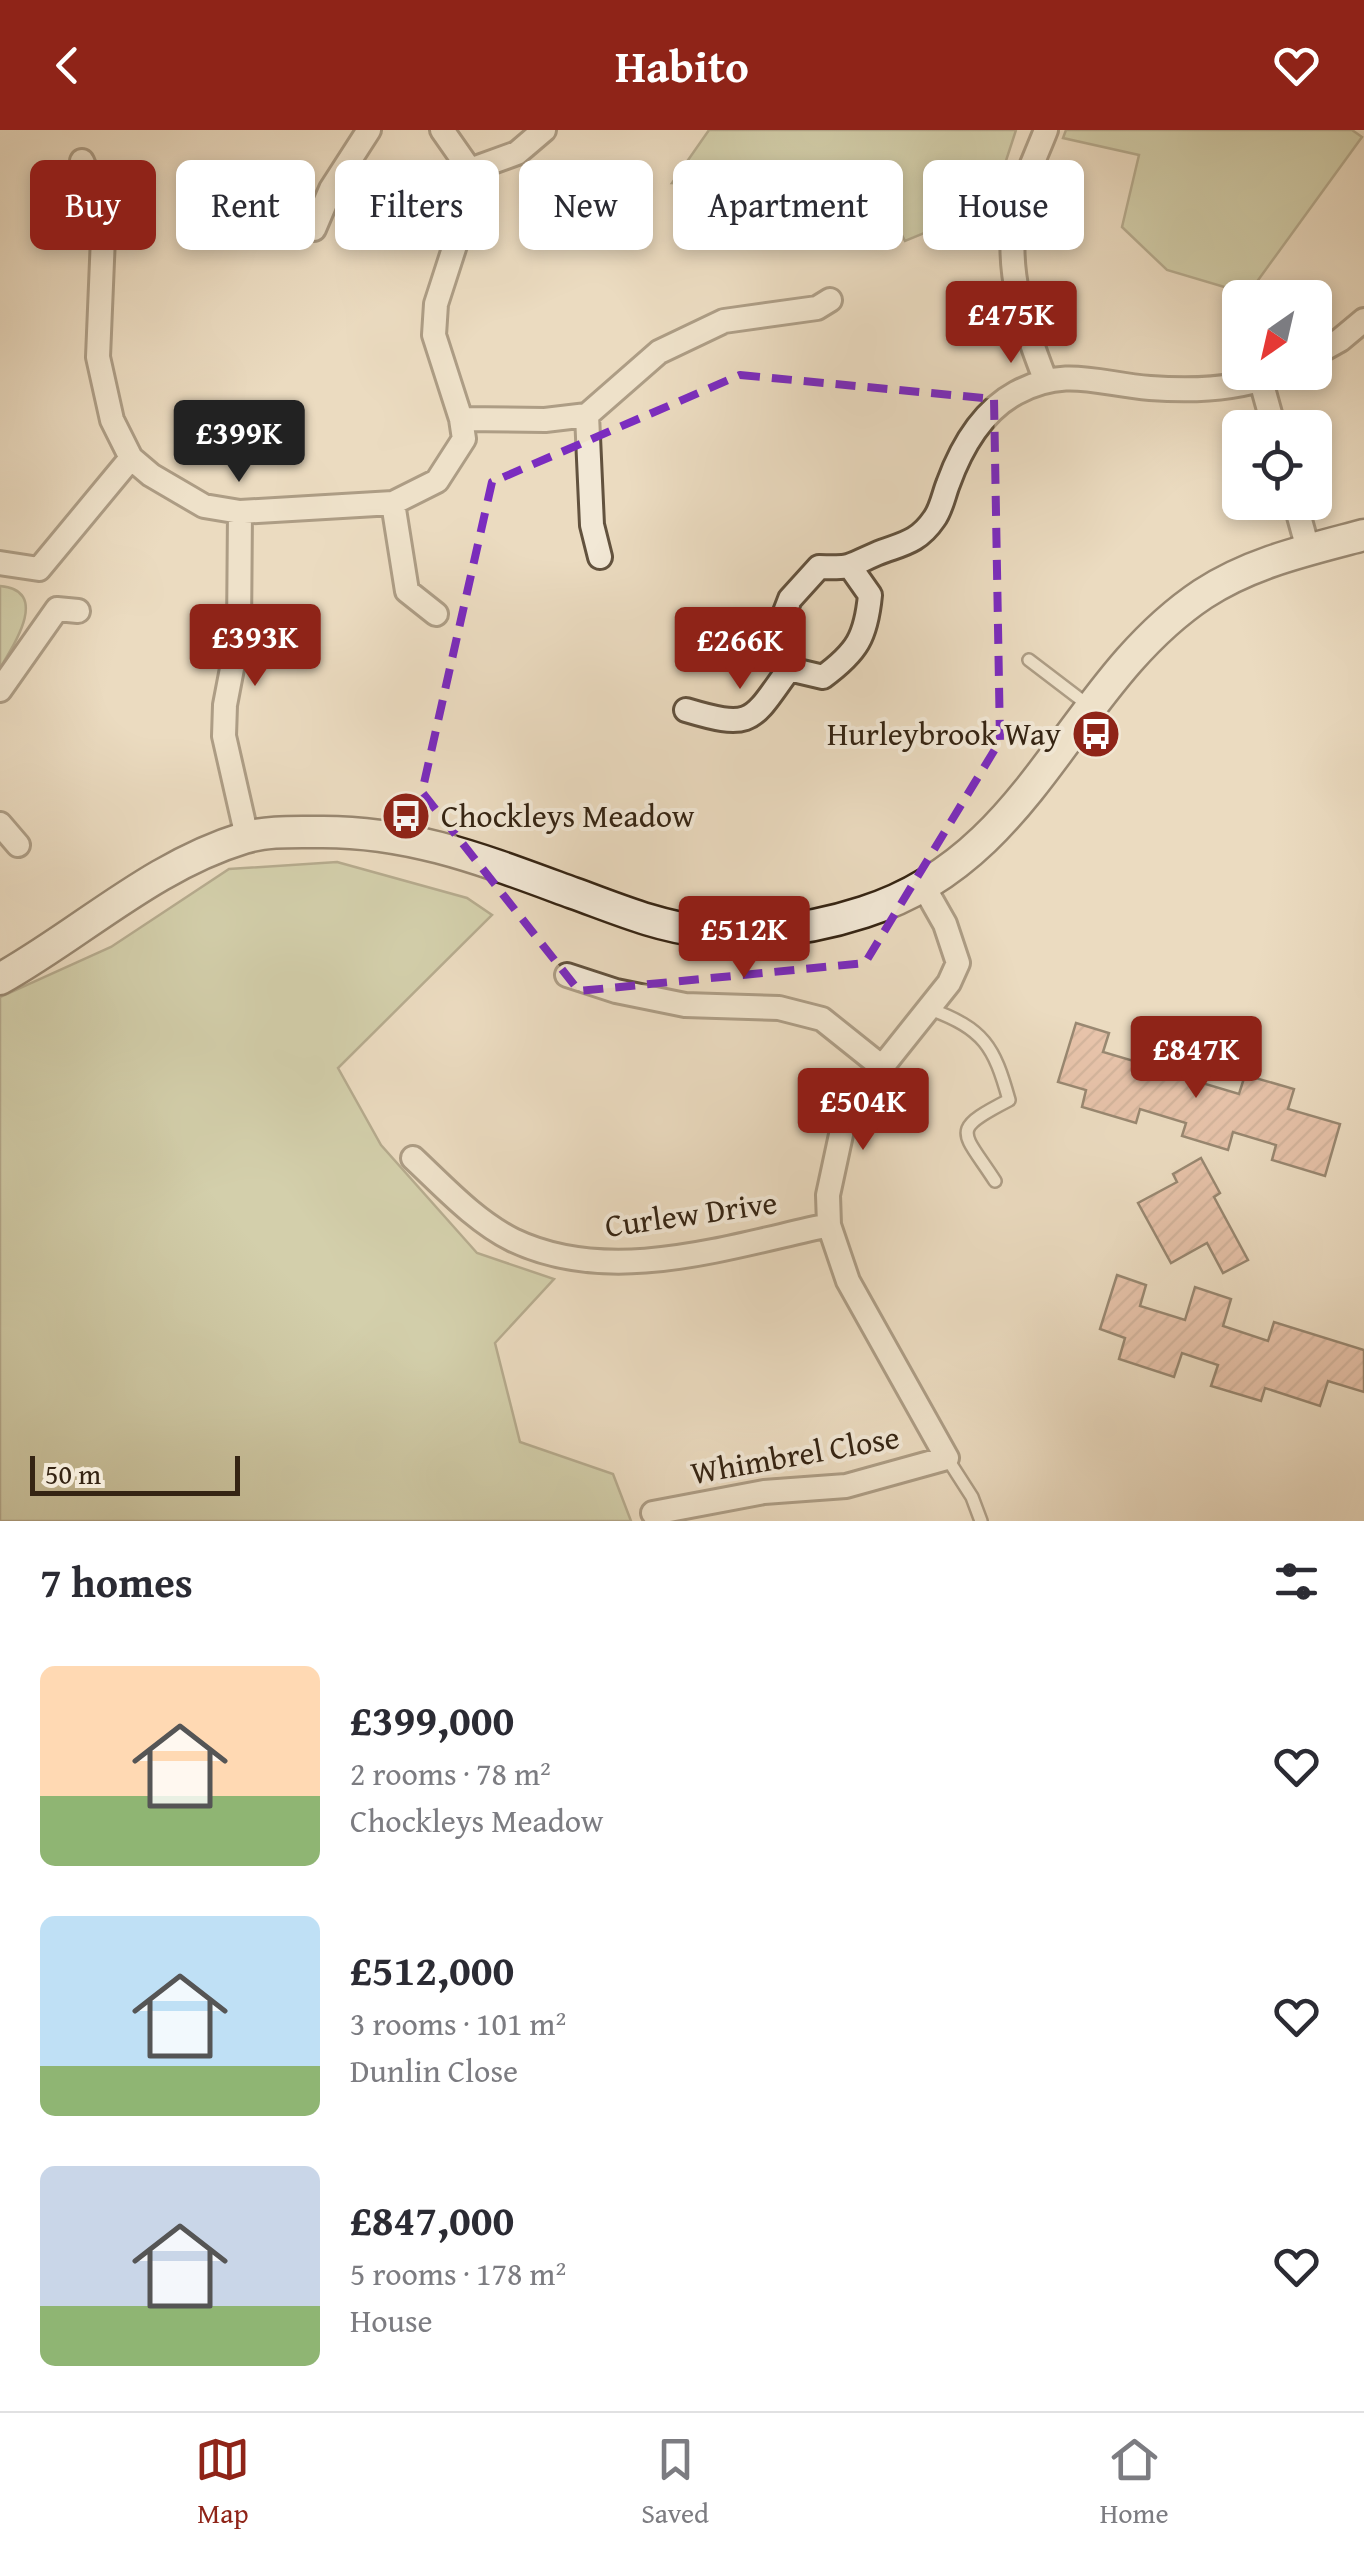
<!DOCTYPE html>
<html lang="en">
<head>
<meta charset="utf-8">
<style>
  :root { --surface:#fff; --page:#f7f7f7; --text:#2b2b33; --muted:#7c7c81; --line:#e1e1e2; --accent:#8f2418 }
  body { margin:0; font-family:"Gentium Book Plus",serif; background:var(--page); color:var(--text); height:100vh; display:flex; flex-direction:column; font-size:38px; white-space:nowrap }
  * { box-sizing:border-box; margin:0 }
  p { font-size:32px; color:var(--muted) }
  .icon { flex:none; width:55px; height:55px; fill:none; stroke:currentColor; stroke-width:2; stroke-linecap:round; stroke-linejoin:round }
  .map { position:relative; height:1391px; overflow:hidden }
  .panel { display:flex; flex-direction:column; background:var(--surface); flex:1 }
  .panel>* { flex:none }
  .guide { position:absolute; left:30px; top:30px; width:1305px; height:90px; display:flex; gap:20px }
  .needle { width:65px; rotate:214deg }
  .controls { position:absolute; left:1222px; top:150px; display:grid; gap:20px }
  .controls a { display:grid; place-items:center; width:110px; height:110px; border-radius:15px; background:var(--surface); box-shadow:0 5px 15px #0003; font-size:50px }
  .scale { position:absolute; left:30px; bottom:25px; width:210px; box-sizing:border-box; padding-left:10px; border:5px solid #352413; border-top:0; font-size:28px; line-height:35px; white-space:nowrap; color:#352413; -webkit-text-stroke:8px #f2e8d6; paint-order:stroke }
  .price { position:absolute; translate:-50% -85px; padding:0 22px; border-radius:10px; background:var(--accent); color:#fff; font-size:32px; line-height:65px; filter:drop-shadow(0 2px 5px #0008) }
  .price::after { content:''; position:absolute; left:50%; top:60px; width:30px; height:22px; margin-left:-15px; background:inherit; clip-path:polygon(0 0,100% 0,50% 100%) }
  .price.current { background:#222; color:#fff }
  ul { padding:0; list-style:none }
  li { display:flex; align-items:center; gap:30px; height:250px; padding:0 40px }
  li span { display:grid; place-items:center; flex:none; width:280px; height:200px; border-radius:15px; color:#555 }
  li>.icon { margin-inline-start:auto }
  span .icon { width:120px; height:120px; fill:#fffc; stroke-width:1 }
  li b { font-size:42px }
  h2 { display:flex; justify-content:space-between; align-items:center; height:120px; padding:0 40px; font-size:42px }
  .chip { padding:0 35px; border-radius:15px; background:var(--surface); box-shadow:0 5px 15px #0003; font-size:35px; line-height:90px }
  .chip.current { background:var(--accent); color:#fff }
  header { display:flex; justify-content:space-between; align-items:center; height:130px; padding:0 40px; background:var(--accent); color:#fff; font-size:45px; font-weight:700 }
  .dock { display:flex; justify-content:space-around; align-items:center; height:140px; border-top:2px solid var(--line); background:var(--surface); font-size:28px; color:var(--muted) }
  .dock a { display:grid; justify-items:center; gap:5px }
  .dock .current { color:var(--accent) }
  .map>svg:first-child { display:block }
</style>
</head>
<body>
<header><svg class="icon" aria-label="back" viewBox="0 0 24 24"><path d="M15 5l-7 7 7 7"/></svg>Habito<svg class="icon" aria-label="heart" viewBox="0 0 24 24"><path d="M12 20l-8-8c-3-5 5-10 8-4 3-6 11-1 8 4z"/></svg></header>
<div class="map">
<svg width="1364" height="1391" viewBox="0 0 1364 1391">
  <defs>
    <pattern id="building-hatch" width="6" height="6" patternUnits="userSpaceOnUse" patternTransform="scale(2.5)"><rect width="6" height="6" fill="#e3a790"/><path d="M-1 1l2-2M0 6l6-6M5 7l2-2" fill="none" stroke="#b98874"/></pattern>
  </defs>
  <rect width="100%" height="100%" fill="#ebdbc0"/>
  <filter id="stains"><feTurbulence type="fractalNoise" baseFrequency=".002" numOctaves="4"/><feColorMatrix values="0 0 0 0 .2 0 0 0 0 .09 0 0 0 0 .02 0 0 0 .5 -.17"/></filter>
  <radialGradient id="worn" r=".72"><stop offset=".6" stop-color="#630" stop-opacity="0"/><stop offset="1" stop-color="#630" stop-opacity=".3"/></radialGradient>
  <path fill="#b6c093" stroke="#767253" stroke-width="2.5" d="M709,0h307l-30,92 -18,-7 -63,26 -27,-53 -206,-5z
    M1066,0h286l10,7 -114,157 -81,-24 -45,-43 17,-72 -76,-17z
    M0,456c51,4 13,61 0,82z
    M337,732l130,36 25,17 -154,153 43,77 96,108 77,26 -59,64 25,99 93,32 18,47h-631v-524l111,-50 118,-78z"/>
  <path fill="url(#building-hatch)" stroke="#352413" stroke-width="2.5" d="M1076,893l33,10 -6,19 54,16 6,-19 45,13 -6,21 37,11 6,-19 49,14 -6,20 52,15 -15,52 -53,-16 4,-15 -43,-13 -5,18 -46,-14 4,-13 -46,-14 -4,14 -54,-16 4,-17 -28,-8z
    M1201,1028l19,35 -6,4 34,63 -25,13 -16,-30 -36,20 -33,-60 39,-21 -4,-8z
    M1117,1145l29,10 -6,21 45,14 10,-33 36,12 -8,27 45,15 6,-19 90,28v42l-36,-11 -8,25 -55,-18 -4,13 -50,-15 7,-21 -36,-12 -8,24 -55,-18 6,-21 -25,-9z"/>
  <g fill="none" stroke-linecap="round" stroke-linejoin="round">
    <g stroke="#62523e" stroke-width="16">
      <path id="lane" d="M1029,530l59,45
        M930,879c54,20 64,37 79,91 -60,31 -47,30 -14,81
        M947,1328l25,39 9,24"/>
    </g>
    <g stroke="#62523e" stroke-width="28">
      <path id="street" d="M442,0l28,40
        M82,31l22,52 -6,144 14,63 19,38 20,17 53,31 36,6 153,-9 44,-22 27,-42 -3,-20 -27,-84 2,-31 32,-99 2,-35 47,-17 27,-23
        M314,99l17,-40 38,-59
        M1315,224l25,-14 24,-20
        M1045,249c-21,-54 -41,-109 -29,-168 6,-27 20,-55 30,-81
        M1261,251l13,47
        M587,285l5,110 8,32
        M461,289l84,1 42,-5 72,-63 65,-31 93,-13 13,-8
        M1295,372l13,47
        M393,373l14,88 29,23
        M240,382l-1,120 -14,73 -1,31 23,101
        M0,433l39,6 92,-111
        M851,438l19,27c-4,42 -13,57 -47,82l-34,-8 -14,-31 15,-39 29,-32c34,1 27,0 57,-13 24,-10 41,-10 58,-35 7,-9 10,-25 14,-35 13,-36 33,-72 68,-91 50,-27 82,-9 134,-5 41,3 92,2 129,-16
        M0,560l57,-81 21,2
        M686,580c67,20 65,12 103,-41
        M0,694l18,21
        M567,845l49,16 69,14 94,3 43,11 60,48
        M413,1028c31,29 62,63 100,82 98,47 217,6 316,-15
        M653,1383l111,-21 82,-6 101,-28 -99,-177 -19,-56 -1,-30 14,-65 40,-63 67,-84 9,-20 -13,-39 -21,-37"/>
    </g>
    <g stroke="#352413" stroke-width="35">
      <path id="secondary" d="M0,849c82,-46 152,-113 244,-141 22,-7 48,-6 71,-6 94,-2 171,29 258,61 42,15 83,33 128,38 54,5 111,-2 163,-19 171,-54 204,-228 339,-318 49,-32 105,-44 161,-59"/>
    </g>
    <use href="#lane" stroke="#f2e8d6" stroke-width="11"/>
    <use href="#street" stroke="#f2e8d6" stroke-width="22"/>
    <use href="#secondary" stroke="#f2e8d6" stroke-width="30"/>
  </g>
  <path d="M0 0H1364V1391H0ZM740,245l254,24 6,342 -135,222 -286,28 -157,-199 70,-310z" fill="#ebdbc0" fill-opacity=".55" fill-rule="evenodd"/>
  <path fill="none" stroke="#7b2cbf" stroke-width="8" stroke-dasharray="20 12" stroke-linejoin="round" d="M740,245l254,24 6,342 -135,222 -286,28 -157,-199 70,-310z"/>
  <defs>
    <g id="bus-disc" transform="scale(2.5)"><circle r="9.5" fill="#8f2418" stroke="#f2e8d6"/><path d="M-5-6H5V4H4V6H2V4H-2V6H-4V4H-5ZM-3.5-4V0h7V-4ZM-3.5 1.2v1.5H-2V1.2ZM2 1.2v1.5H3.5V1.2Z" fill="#fff"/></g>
  </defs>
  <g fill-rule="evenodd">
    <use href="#bus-disc" x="1096" y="604"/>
    <use href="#bus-disc" x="406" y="686"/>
  </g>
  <g text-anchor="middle" stroke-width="8" stroke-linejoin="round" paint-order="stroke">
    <g font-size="32" fill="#352413" stroke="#f2e8d6" text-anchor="end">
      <text x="1061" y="615">Hurleybrook Way</text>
      <text x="441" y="697" text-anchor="start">Chockleys Meadow</text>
    </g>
    <g font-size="32" fill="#352413" stroke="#f2e8d6">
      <text transform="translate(691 1084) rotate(-8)" y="11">Curlew Drive</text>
      <text transform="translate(795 1325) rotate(-10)" y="11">Whimbrel Close</text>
    </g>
  </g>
  <rect width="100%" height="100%" filter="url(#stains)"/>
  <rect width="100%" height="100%" fill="url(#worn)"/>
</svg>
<div class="controls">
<a><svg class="needle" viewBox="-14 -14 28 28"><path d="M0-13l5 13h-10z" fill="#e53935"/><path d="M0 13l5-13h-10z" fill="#7c7c81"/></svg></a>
<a><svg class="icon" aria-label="locate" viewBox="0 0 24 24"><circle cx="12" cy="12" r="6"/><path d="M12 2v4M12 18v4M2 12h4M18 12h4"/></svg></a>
</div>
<div class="scale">50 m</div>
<b class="price" style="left:1011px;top:236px">£475K</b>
<b class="price current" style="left:239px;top:355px">£399K</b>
<b class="price" style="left:255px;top:559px">£393K</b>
<b class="price" style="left:740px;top:562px">£266K</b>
<b class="price" style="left:744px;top:851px">£512K</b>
<b class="price" style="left:1196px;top:971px">£847K</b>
<b class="price" style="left:863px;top:1023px">£504K</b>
<div class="guide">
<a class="chip current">Buy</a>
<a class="chip">Rent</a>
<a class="chip">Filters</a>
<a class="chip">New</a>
<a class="chip">Apartment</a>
<a class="chip">House</a>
</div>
</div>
<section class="panel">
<h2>7 homes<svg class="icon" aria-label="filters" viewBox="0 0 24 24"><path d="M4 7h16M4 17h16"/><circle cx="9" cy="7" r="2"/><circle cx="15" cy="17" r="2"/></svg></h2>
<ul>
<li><span style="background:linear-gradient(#ffd9b3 65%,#8fb573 0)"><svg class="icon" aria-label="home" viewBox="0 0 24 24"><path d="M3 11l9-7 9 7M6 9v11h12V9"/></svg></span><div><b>£399,000</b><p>2 rooms · 78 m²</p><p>Chockleys Meadow</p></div><svg class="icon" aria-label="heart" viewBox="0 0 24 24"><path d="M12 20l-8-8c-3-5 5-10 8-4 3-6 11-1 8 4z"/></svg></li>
<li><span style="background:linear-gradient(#bfe0f5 75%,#8fb573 0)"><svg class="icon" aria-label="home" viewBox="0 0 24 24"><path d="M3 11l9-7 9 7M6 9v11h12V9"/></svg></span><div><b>£512,000</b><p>3 rooms · 101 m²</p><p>Dunlin Close</p></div><svg class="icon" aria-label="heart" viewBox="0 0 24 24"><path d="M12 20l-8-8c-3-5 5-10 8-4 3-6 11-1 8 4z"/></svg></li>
<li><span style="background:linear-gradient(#c9d6e8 70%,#8fb573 0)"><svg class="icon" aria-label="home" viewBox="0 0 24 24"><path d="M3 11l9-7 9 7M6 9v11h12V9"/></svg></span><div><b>£847,000</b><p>5 rooms · 178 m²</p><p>House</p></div><svg class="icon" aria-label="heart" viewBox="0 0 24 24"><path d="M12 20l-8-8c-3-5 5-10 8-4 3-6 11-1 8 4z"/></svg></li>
</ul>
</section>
<nav class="dock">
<a class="current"><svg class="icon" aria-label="map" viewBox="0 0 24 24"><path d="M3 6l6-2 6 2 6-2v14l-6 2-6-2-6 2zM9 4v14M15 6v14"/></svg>Map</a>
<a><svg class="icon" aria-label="saved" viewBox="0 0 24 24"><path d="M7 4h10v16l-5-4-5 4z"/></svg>Saved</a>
<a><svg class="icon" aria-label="home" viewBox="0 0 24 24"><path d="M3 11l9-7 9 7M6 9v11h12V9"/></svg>Home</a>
</nav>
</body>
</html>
